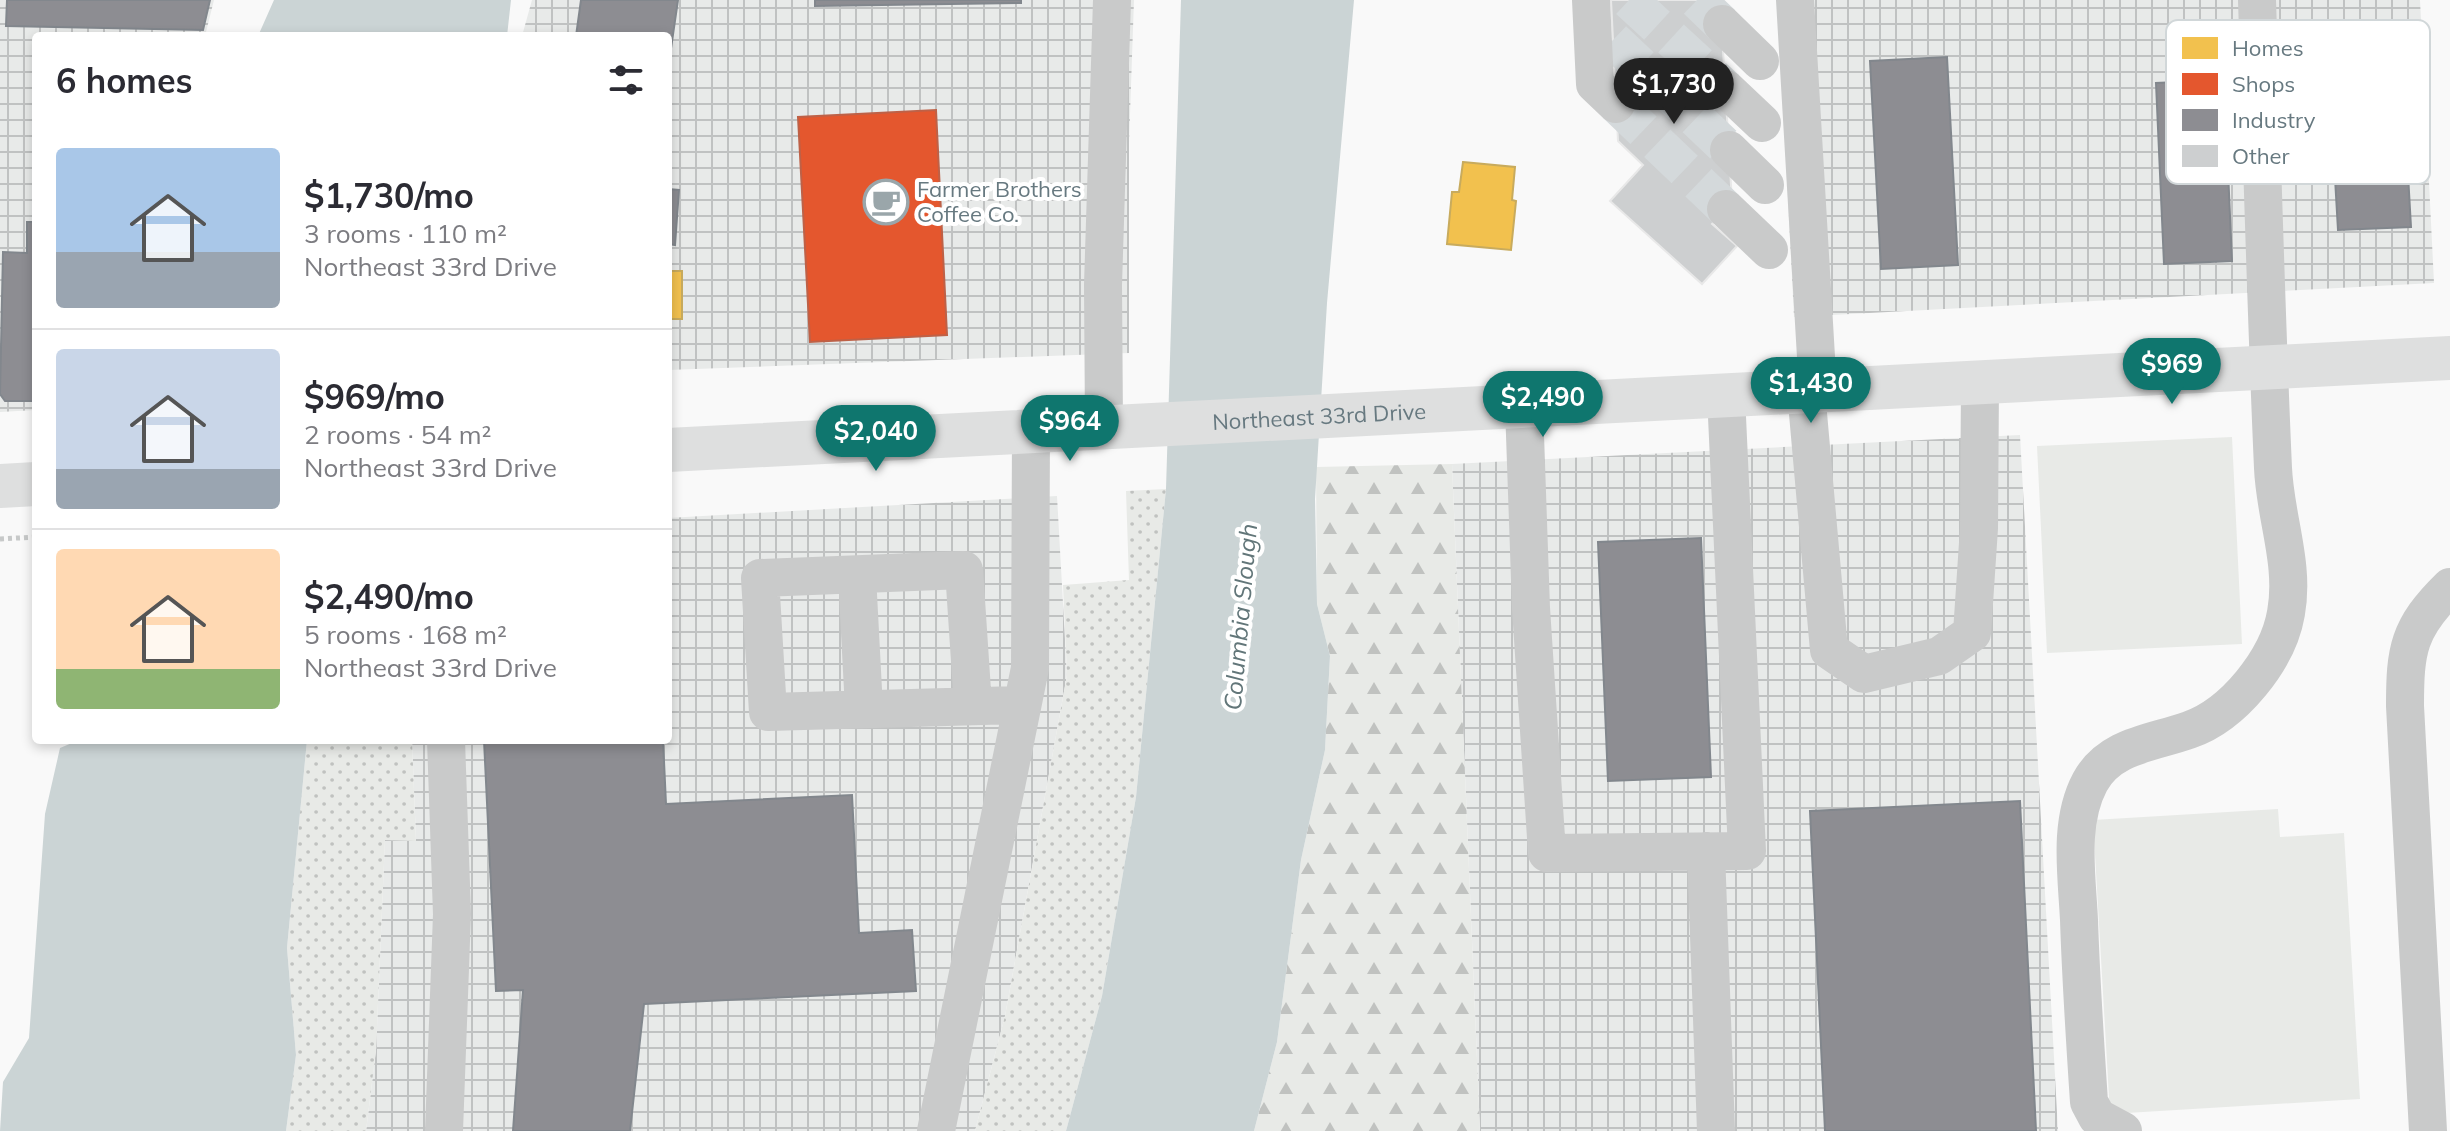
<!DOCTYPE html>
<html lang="en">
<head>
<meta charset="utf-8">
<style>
  :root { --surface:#fff; --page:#f2f2f3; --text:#2b2b33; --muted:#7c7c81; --line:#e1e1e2; --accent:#0f766e }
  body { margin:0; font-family:Mulish,sans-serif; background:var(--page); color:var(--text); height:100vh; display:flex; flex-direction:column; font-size:30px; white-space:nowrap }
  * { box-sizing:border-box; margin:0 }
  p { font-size:26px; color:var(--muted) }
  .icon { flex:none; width:44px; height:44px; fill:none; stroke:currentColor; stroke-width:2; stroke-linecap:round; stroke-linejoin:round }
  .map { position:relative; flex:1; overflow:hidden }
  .drawer { position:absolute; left:32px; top:32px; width:640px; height:712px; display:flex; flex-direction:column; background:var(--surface); border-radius:8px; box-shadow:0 4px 12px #0003 }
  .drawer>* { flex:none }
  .price { position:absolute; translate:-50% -68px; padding:0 18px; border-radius:28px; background:var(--accent); color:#fff; font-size:26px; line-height:52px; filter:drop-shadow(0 2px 4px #0008) }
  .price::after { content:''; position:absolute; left:50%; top:48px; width:24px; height:18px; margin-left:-12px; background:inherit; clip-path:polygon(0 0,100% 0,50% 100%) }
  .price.current { background:#222; color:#fff }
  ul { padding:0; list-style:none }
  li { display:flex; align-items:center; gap:24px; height:200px; padding:0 24px }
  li+li { border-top:2px solid var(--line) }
  li span { display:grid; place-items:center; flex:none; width:224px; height:160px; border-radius:8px; color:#555 }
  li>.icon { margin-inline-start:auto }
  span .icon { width:96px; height:96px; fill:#fffc; stroke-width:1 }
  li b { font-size:34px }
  h2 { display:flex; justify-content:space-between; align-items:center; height:96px; padding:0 24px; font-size:34px }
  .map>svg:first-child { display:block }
</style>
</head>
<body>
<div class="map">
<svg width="2450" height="1131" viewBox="0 0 2450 1131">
  <defs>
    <pattern id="industrial-grid" width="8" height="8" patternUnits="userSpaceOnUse" patternTransform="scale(2)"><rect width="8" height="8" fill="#e8eae9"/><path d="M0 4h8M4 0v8" fill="none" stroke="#c0c2c2"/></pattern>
    <pattern id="grass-dots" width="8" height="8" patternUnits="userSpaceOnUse" patternTransform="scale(2)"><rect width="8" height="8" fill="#e8eae7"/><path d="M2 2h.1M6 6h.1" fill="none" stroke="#c0c2c0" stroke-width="1.8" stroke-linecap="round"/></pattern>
    <pattern id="forest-firs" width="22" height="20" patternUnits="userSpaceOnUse" patternTransform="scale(2)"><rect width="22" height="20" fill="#e8eae7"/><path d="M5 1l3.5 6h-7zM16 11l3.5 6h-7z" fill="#c0c2c0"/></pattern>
  </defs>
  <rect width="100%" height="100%" fill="#f9f9f9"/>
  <path fill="url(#industrial-grid)" d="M0,0h214l-9,36h-169v374l-36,2z
    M532,0h602l-5,143v210l-461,17v-334h-146z
    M1778,0h642l14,283 -640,34z
    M2020,435l38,696h-578l-28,-667z
    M1057,496l10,179 -62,341 -30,115h-609l10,-81 9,-211 31,1 -4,-100h256v-222z"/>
  <path fill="url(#grass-dots)" d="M1166,489l-30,308 -34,199 -36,135h-91l30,-115 62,-341 -4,-90 66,-5 -3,-89z
    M307,740h105l4,101 -31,-1 -9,210 -10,81h-80l10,-76 -9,-107z"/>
  <path fill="url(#forest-firs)" d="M1452,464l28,667h-226l23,-89 24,-182 24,-110 5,-94 -13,-52 -1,-137z"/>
  <path fill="#e8eae7" d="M2232,437l10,207 -195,9 -10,-207z
    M2278,809l2,28 64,-4 16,266 -250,15 -17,-294z"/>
  <path fill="#cbd4d5" d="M274,0h237l-4,36h-249z
    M1181,0h173l-27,303 -12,196 2,105 13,52 -5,94 -24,110 -24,182 -23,89h-188l36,-135 34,-199 30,-308z
    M79,740h228l-20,208 9,107 -10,76h-286l3,-49 26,-44 16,-224 15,-66z"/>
  <path fill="#f2c14e" stroke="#c8ab5d" stroke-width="2" d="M1463,162l52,5 -3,33 4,1 -5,49 -64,-6 5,-52h7z
    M668,271h14v48h-14z"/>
  <path fill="#e4572e" stroke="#be6147" stroke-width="2" d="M936,110l11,225 -137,7 -12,-225z"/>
  <path fill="#8d8d92" stroke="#82878d" stroke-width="2" d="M7,0h203l-7,30 -197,-4z
    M581,0h97l-10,69v-33h-92z
    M815,0h206v3l-206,3z
    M1947,57l11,208 -77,4 -11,-208z
    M2224,80l8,181 -68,3 -8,-181z
    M2404,104l7,123 -73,3 -7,-122z
    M668,189l11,1 -4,55 -7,-1z
    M27,222h9v179h-31l-5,-7 3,-142 24,1z
    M1701,538l10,239 -103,4 -10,-239z
    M484,740h179l3,64 186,-9 7,138 53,-3 4,61 -272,13 -14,127h-117l10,-141 -27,1z
    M2020,801l16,330h-211l-15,-320z"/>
  <path fill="#cdcfd0" stroke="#e8e8e8" stroke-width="2" d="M1611,0h109l12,202 -20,22 25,22 -35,38 -92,-83 33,-36 -25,-24z"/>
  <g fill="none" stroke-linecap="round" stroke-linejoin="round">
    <path stroke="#d4d9db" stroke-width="38" stroke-dasharray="38 19" stroke-linecap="butt" d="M1629,0l97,89
      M1697,0l25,24
      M1613,40l116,110
      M1616,104l110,105"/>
    <path stroke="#c7c9c9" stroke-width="5" stroke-dasharray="4 4" stroke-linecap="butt" d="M0,539l36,-2"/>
    <path stroke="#c9caca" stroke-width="38" d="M1591,0l4,84 21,20
      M1795,0l23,391
      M1722,24l38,37
      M1726,89l36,34
      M1729,150l36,35
      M1726,209l43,41
      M1806,391l23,259 35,24 75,-18 33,-23 7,-105 1,-146
      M1524,406l7,202 16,245 200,-2 -21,-456
      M1104,427l-1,-142 9,-285
      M857,575l7,134
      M973,706l-9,-136 -204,8 8,134 254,-7
      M1706,851l10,280
      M444,1131l8,-217 -6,-174
      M936,1131l94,-463 1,-237
      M2123,1131l-26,-14 -8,-15c-4,-60 -8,-121 -10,-182 -2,-44 -11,-97 11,-138 20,-37 63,-39 99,-52 44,-15 89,-70 97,-117 9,-49 -11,-96 -13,-145 -7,-156 -11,-312 -16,-468
      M2428,1131l-23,-425c0,-56 3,-78 45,-119"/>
    <g stroke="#dedfdf" stroke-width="44">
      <path id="s1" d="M668,450l1782,-92"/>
      <path d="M0,486l36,-2"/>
    </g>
  </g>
  <defs>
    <g id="cafe-ring" transform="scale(2.3)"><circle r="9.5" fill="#fff" stroke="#9aa6aa" stroke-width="1.5"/><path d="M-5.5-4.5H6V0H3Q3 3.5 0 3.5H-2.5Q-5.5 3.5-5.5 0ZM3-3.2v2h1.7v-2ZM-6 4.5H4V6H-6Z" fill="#9aa6aa"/></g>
  </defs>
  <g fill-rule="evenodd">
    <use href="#cafe-ring" x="886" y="202"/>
  </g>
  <g text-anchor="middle" stroke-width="8" stroke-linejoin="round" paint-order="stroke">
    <g font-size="22" fill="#677980" stroke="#fff" text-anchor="start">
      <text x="917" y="197">Farmer Brothers<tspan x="917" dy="25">Coffee Co.</tspan></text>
    </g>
    <g font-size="22" fill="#677980" stroke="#fff">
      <text dy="8" stroke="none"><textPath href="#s1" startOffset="652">Northeast 33rd Drive</textPath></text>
    </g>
    <g font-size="24" font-style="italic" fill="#627679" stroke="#fff">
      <text transform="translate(1241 617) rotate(-85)" y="8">Columbia Slough</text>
    </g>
  </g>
  <rect x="2166" y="20" width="264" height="164" rx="12" fill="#fff" stroke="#d1d7d9" stroke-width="2"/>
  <rect x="2182" y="37" width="36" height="22" fill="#f2c14e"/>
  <rect x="2182" y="73" width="36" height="22" fill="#e4572e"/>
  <rect x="2182" y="109" width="36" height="22" fill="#8d8d92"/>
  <rect x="2182" y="145" width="36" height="22" fill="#cdcfd0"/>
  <g font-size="22" fill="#677980">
    <text x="2232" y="56">Homes</text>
    <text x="2232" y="92">Shops</text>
    <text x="2232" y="128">Industry</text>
    <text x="2232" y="164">Other</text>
  </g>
</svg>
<b class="price current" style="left:1674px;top:126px">$1,730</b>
<b class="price" style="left:2172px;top:406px">$969</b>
<b class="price" style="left:1811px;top:425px">$1,430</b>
<b class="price" style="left:1543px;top:439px">$2,490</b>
<b class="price" style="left:1070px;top:463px">$964</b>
<b class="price" style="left:876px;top:473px">$2,040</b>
<section class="drawer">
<h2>6 homes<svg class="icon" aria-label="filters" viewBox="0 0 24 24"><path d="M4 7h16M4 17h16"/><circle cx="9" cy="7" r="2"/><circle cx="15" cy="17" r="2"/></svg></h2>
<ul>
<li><span style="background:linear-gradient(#a9c7e8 65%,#9aa5b1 0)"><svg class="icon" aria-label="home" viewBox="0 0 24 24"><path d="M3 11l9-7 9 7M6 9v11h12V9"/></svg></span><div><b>$1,730/mo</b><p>3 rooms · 110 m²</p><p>Northeast 33rd Drive</p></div></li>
<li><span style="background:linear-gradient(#c9d6e8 75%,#9aa5b1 0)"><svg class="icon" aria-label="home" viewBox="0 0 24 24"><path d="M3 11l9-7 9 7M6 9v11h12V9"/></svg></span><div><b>$969/mo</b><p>2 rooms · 54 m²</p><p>Northeast 33rd Drive</p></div></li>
<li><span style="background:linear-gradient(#ffd9b3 75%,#8fb573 0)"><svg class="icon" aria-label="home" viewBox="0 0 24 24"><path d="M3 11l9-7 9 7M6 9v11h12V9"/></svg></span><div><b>$2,490/mo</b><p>5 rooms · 168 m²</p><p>Northeast 33rd Drive</p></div></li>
</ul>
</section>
</div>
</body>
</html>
